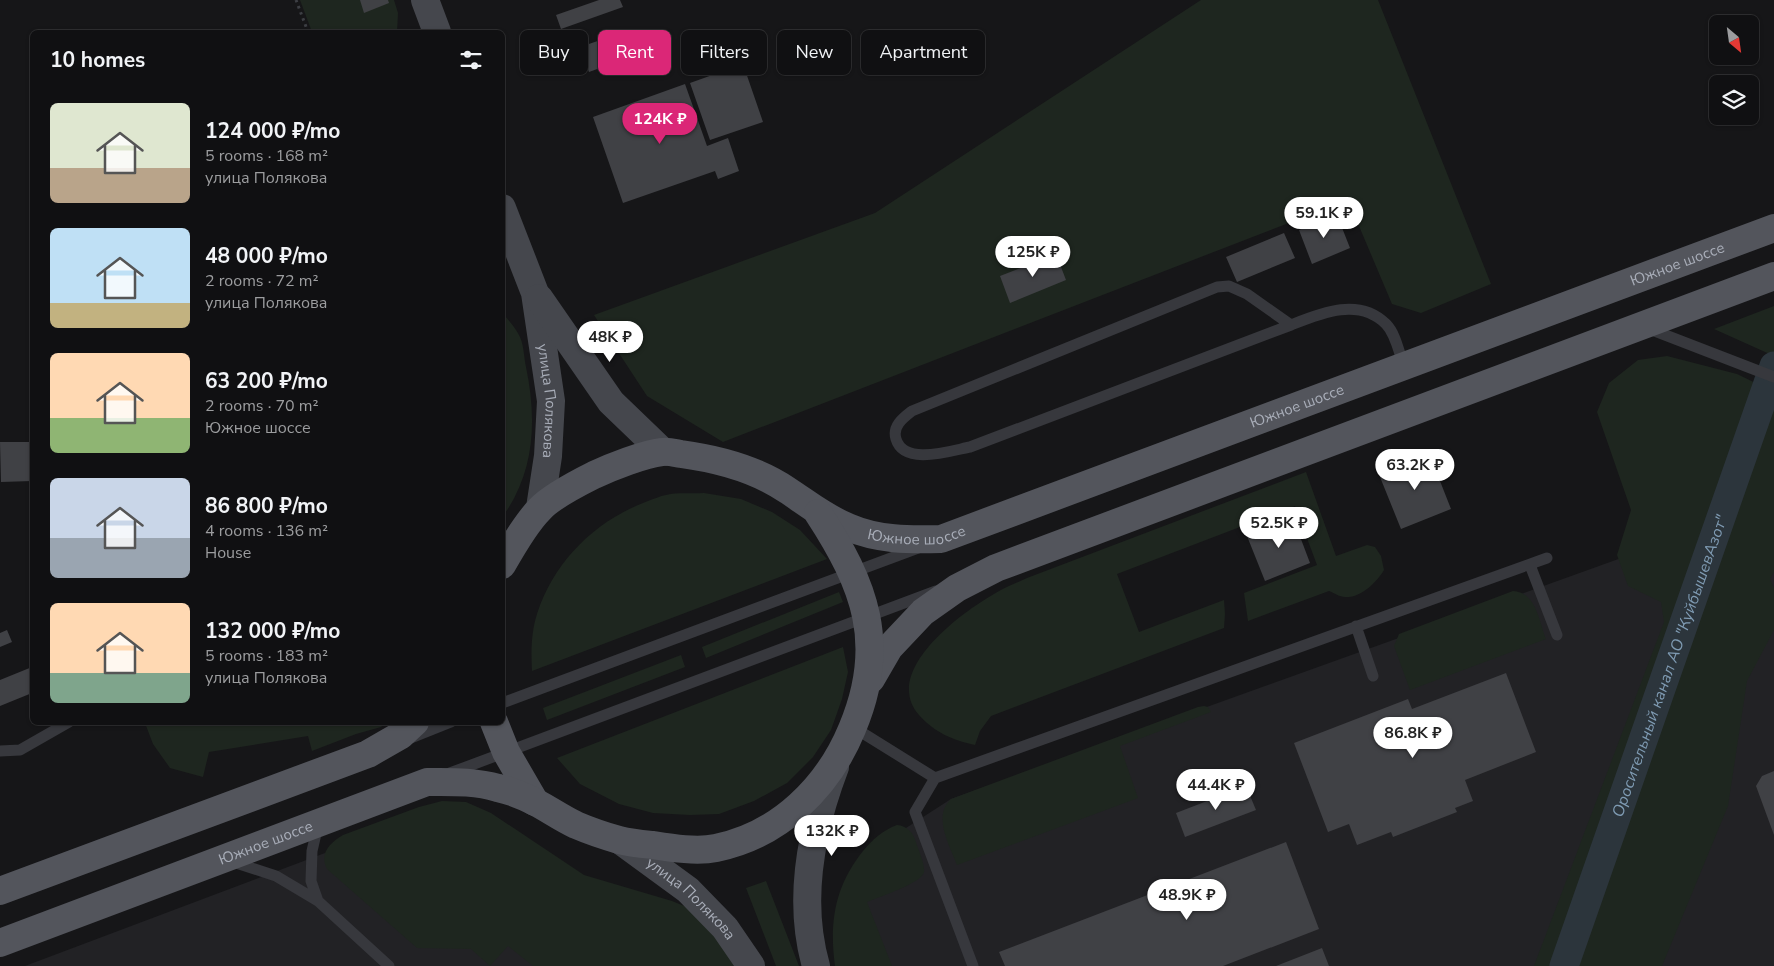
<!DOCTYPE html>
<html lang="en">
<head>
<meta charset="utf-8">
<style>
  :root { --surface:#101012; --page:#1e1e20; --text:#f1f3f6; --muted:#9c9d9f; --line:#303032; --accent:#db2777 }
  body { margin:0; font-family:"Nunito Sans",sans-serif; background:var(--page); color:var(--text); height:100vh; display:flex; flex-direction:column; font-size:19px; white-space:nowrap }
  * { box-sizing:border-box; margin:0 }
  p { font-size:16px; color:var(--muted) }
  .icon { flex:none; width:28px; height:28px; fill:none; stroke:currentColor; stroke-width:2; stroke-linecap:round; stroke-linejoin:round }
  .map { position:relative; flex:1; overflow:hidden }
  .sheet { position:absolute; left:30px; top:30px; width:475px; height:695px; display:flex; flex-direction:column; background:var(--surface); border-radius:8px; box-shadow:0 1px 4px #0004,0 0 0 1px var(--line) }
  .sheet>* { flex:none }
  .hud { position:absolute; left:520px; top:30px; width:475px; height:45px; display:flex; gap:10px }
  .needle { width:32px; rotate:151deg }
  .buttons { position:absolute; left:1709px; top:15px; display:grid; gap:10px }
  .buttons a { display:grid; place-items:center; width:50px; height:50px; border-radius:8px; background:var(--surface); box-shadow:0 1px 4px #0004,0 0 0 1px var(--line); font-size:25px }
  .price { position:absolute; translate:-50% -42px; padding:0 11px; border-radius:18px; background:#fff; color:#222; font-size:16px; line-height:32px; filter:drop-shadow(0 1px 2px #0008) }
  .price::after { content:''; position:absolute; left:50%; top:30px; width:15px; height:11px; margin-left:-8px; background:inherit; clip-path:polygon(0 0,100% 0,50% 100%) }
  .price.active { background:var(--accent); color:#fff }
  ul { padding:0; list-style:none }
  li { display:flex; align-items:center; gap:15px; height:125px; padding:0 20px }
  li span { display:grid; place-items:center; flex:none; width:140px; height:100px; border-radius:8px; color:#555 }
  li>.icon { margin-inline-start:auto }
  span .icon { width:60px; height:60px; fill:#fffc; stroke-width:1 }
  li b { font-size:21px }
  h2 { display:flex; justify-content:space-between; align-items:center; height:60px; padding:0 20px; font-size:21px }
  .chip { padding:0 18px; border-radius:8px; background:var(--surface); box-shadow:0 1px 4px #0004,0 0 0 1px var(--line); font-size:18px; line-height:45px }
  .chip.active { background:var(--accent); color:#fff }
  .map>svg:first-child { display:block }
</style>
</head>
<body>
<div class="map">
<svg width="1774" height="966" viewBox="0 0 1774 966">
  <rect width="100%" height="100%" fill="#161618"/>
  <path fill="#222225" d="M1774,503v463h-909l-26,-71 24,-32 29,-26 59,-38z
    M402,824l262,142h-639z"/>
  <path fill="#1e261f" d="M300,0h94l4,13 -1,19h-85z
    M1201,0h177l113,284 -70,29 -29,-9 -44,-104 -625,242 -76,-46 -53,-81 281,-102z
    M1774,306v50l-60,-27z
    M502,312c6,8 14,16 18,25 4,9 4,21 6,30 11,52 9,105 -23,149z
    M1667,356l70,18 37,18v180l-4,7 4,9v42l-27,51 -19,125 -66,160h-128l130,-344 -3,-20 -33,-16 -11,-31 14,-45 -34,-98 12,-29 29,-23z
    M1306,472l30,84 31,-11 8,2 6,9 3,14c-8,13 -23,28 -39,27 -5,0 -11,-4 -16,-6l-81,30 -4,-28 73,-28 -22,-59 -178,68 22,58 85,-32 1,14 -1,14 -233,88 -11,15 -5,14c-22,-5 -40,-12 -56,-30 -37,-42 38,-99 70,-118 12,-8 25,-13 38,-19z
    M704,493l37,6 31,13 28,18 27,29 -295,112c-1,-19 -1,-38 5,-57 17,-53 59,-94 111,-113 6,-2 12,-5 18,-6 12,-3 26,-1 38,-2z
    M1513,591c23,1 26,30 33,48l-136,51 -16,-44 5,-12z
    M839,592l4,10 -137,56 -4,-11z
    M843,647l5,25 -6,27 -11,31 -18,27 -26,26 -33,18 -35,13 -29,1 -37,-2 -34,-9 -39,-20 -23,-26z
    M681,655l4,12 -138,53 -4,-12z
    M1204,706l4,1 3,5 -91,34 18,52 -181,67c-7,-19 -25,-49 -6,-66l247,-92z
    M145,723v-1l240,1 -4,4 -25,7 -44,17 -4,-15 -99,16 -6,25 -33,-9 -17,-24z
    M442,801l24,1 25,11 93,62 88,26 17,7 52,58h-208l-25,-20 -18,20 -19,-17 -54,-1 -90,-79c-8,-16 3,-26 16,-34l76,-28z
    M897,825c10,1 16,7 19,17 2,8 9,21 8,30 -2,11 -45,25 -57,30l25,64h-57c-6,-44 0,-80 28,-115 9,-11 20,-21 34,-26z
    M766,881l33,85h-23l-30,-78z"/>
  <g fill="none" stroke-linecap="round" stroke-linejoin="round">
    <path stroke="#2c353c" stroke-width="29" id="s1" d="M1564,966l210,-600"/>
  </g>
  <path fill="#404145" d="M360,0h28l1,3 -25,10z
    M599,0h21l3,7 -62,22 -5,-14z
    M630,30l9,24 -50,18 -9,-25z
    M743,64l20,58 -53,18 -20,-57z
    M685,84l22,62 21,-8 11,33 -21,8 -3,-8 -92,32 -30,-86z
    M1337,215l13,33 -38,16 -13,-34z
    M1284,233l11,25 -58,24 -11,-25z
    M1056,254l10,26 -56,23 -10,-27z
    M32,439v42l-31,1 -1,-40h29z
    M1429,453l22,56 -50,20 -23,-57z
    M1293,518l17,45 -45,18 -18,-45z
    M7,630l5,12 -12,5v-14z
    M32,667v26l-32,13v-26z
    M1506,673l30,79 -71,28 8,21 -18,7 2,4 -64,25 -2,-5 -34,13 -8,-21 -21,8 -34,-89 114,-44 4,10z
    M1774,771v64l-18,-49 6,-10z
    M1246,786l10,24 -71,27 -9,-24z
    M1286,842l33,87 -96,37h-218l-6,-14z
    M1322,948l7,18h-53z"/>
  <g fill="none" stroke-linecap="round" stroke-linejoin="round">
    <path stroke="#3d3f44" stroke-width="3" stroke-dasharray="2.5 4" stroke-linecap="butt" d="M296,0l12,32"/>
    <path stroke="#37383d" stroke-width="11" d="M1291,325l-44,-31 -18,-8 -12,1 -305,124c-9,7 -20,15 -16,28 8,27 54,12 74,8l321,-122c30,-12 68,-28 95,-1 10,10 13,29 18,42
      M1647,328l127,49
      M1530,565l27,70
      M1356,626l17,50
      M502,703l416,-155
      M853,727l82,51 612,-220
      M411,738l40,-16
      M0,751l20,-1 49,-28
      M450,773l486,-182
      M935,778l-20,34 58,154
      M318,825l-6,26 -1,30 7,20
      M230,861l46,15 42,25 71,65"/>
    <g stroke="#45474d" stroke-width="28">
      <path d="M425,0l12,32"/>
      <path id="s2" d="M502,208l33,85 16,108 -3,55 -8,52"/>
      <path d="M539,298l72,104 52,50"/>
      <path id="s3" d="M621,841l67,49 37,38 26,38"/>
      <path d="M816,966c-19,-66 -5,-136 19,-199"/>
    </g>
    <g stroke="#53555c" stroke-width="28">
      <path id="s4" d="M502,565c9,-16 25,-43 38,-56 10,-11 40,-27 54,-34 17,-8 50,-21 68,-23 6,-1 13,1 19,2 37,5 75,15 106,36 20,13 38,28 61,37 30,13 61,13 93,12l833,-311"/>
      <path d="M871,679l18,-31 34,-36 34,-24 39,-20 778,-292"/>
      <path d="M494,722l12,30 29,50"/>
      <path d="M0,891l368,-137 33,-19 14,-13"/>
      <path id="s5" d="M0,943l427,-161c24,0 48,-1 71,6 13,3 28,9 39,15 13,7 26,16 39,22 14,6 29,11 43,15 11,3 23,4 34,5 19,3 44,7 63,3 64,-13 112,-61 136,-119 36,-85 13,-144 -34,-216"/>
    </g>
  </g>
  <g text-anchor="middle" stroke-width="5" stroke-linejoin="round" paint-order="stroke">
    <g font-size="15" fill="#a8adb8" stroke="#111113">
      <text dy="5" stroke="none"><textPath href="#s4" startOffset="1288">Южное шоссе</textPath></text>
      <text dy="5" stroke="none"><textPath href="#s2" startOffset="200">улица Полякова</textPath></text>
      <text dy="5" stroke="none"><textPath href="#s4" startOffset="882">Южное шоссе</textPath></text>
      <text dy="5" stroke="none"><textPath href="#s4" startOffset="478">Южное шоссе</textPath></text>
      <text dy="5" stroke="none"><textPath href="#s5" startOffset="284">Южное шоссе</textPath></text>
      <text dy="5" stroke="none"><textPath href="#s3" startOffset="91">улица Полякова</textPath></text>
    </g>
    <g font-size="16" font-style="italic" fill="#7f9bb3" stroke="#111113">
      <text dy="6" stroke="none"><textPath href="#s1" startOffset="318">Оросительный канал АО "КуйбышевАзот"</textPath></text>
    </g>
  </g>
</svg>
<div class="buttons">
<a><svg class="needle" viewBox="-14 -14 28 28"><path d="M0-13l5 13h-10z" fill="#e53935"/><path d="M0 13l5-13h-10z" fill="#9c9d9f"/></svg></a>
<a><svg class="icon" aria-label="layers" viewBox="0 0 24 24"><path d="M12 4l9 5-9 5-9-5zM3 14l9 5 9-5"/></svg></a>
</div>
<b class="price active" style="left:660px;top:145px">124K ₽</b>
<b class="price" style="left:1324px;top:239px">59.1K ₽</b>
<b class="price" style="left:1033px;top:278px">125K ₽</b>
<b class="price" style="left:610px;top:363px">48K ₽</b>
<b class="price" style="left:1415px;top:491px">63.2K ₽</b>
<b class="price" style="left:1279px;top:549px">52.5K ₽</b>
<b class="price" style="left:1413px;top:759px">86.8K ₽</b>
<b class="price" style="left:1216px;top:811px">44.4K ₽</b>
<b class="price" style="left:832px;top:857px">132K ₽</b>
<b class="price" style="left:1187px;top:921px">48.9K ₽</b>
<div class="hud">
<a class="chip">Buy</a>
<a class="chip active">Rent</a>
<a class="chip">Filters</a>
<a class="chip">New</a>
<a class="chip">Apartment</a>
</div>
<section class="sheet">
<h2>10 homes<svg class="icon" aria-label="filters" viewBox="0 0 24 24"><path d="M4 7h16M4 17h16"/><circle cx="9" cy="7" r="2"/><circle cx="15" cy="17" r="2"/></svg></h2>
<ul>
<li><span style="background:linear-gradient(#dfe7d0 65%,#b9a48a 0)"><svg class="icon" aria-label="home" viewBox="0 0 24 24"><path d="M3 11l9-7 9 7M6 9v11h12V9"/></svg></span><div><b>124 000 ₽/mo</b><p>5 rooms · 168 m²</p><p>улица Полякова</p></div></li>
<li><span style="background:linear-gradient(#bfe0f5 75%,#c2b280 0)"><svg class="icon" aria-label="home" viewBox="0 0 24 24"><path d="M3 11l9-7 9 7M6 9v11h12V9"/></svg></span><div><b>48 000 ₽/mo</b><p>2 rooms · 72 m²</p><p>улица Полякова</p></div></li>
<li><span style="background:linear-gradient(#ffd9b3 65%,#8fb573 0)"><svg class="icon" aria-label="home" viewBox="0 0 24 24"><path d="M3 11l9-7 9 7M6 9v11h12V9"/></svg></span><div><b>63 200 ₽/mo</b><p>2 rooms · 70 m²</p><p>Южное шоссе</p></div></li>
<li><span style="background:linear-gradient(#c9d6e8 60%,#9aa5b1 0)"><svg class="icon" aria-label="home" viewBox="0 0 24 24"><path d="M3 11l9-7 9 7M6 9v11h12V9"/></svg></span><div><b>86 800 ₽/mo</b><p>4 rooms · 136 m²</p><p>House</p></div></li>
<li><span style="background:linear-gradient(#ffd9b3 70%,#7fa58c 0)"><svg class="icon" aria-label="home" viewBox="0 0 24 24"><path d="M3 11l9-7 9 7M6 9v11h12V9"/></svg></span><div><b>132 000 ₽/mo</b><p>5 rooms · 183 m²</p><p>улица Полякова</p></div></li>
</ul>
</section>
</div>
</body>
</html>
